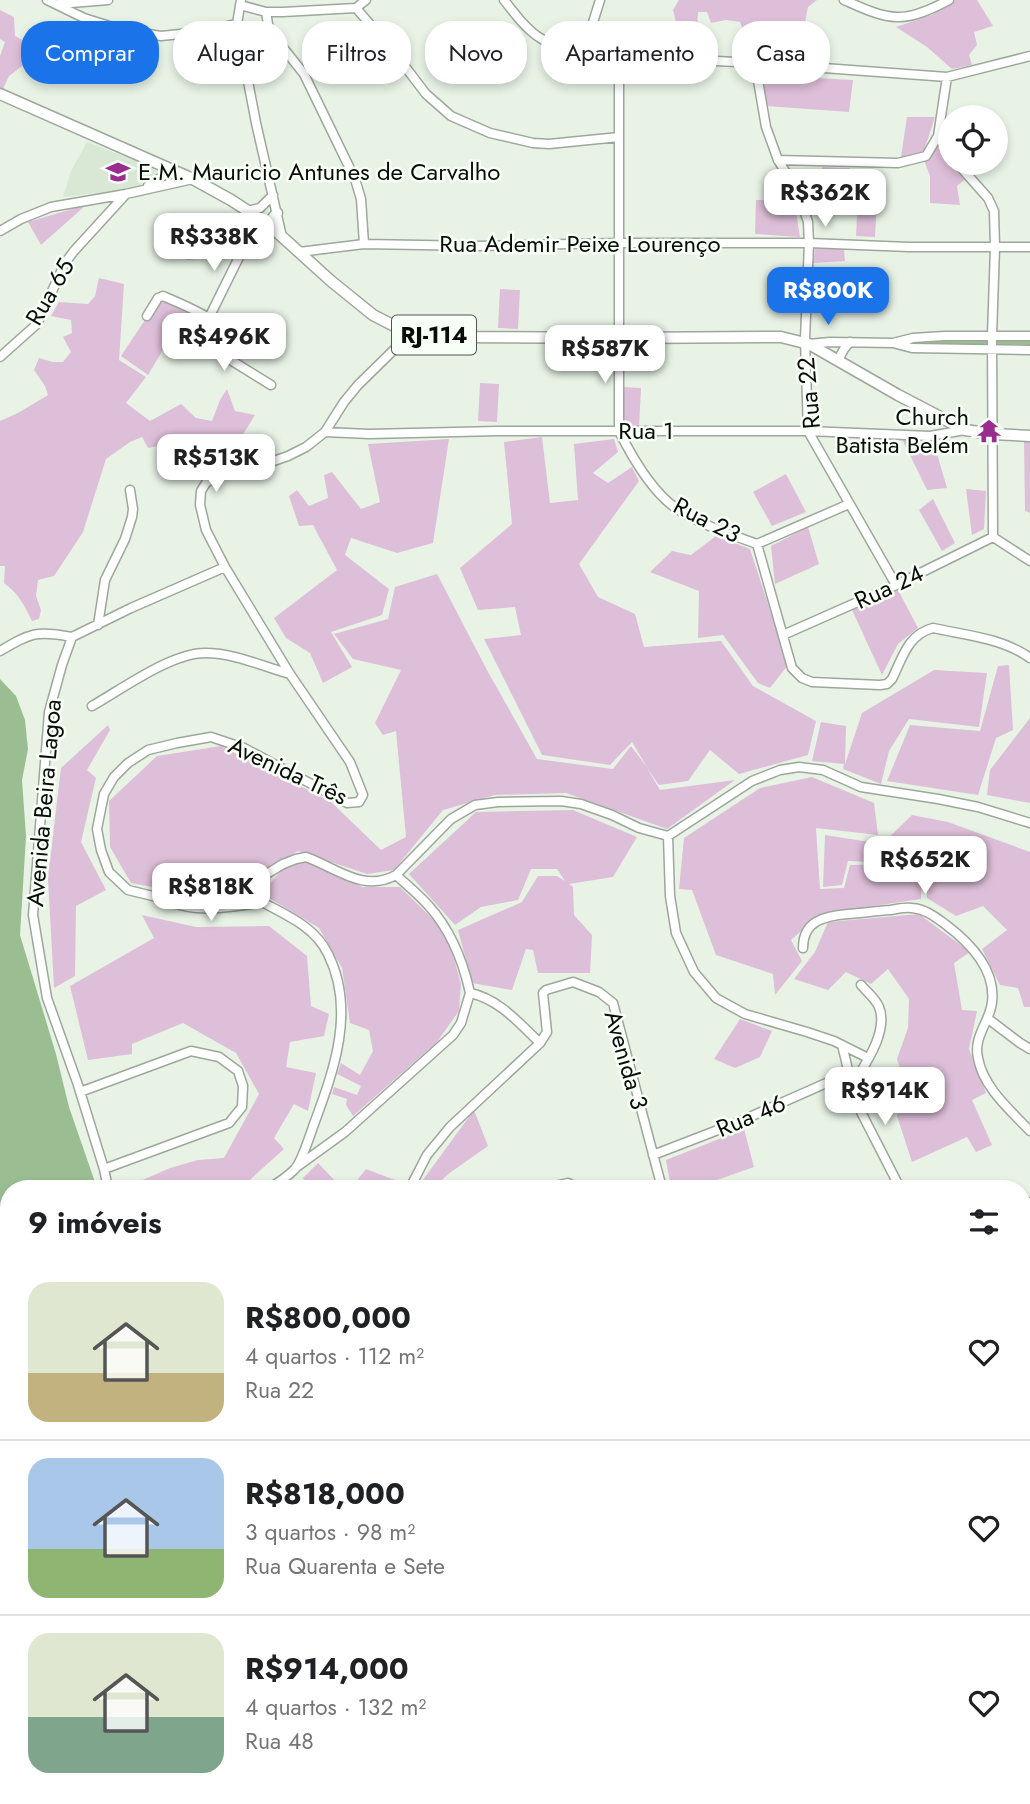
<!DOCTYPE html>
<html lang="pt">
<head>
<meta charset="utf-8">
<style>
  :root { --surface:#fff; --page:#f2f2f2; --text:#202124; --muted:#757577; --line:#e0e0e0; --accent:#1a73e8 }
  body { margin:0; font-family:Jost,sans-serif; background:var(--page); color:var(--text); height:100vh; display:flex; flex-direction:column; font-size:26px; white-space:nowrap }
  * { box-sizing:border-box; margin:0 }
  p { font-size:23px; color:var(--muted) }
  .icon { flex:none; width:38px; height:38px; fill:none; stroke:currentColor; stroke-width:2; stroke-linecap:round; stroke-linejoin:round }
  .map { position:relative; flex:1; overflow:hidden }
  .sheet { position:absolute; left:0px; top:1180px; width:1031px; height:625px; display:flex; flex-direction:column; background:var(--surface); border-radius:28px 28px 0 0; box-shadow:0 4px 10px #0003 }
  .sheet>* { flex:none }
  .banner { position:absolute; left:21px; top:21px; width:989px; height:63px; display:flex; gap:14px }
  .buttons { position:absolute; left:938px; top:105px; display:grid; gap:14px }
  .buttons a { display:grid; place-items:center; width:70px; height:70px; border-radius:50%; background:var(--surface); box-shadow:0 4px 10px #0003; font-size:35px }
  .price { position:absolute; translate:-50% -60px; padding:0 16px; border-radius:14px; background:#fff; color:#222; font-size:23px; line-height:46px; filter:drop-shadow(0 2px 4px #0008) }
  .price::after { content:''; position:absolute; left:50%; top:42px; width:21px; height:16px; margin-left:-10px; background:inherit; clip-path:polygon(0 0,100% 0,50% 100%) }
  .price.selected { background:var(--accent); color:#fff }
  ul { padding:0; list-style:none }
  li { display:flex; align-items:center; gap:21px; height:175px; padding:0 28px }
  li+li { border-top:2px solid var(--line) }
  li span { display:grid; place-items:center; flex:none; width:196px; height:140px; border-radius:21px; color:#555 }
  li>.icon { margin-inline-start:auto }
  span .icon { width:84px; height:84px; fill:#fffc; stroke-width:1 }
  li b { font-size:30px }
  h2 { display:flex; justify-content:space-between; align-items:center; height:84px; padding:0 28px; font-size:30px }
  .tag { padding:0 24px; border-radius:28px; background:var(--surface); box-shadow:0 4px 10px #0003; font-size:24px; line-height:63px }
  .tag.selected { background:var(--accent); color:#fff }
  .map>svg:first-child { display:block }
</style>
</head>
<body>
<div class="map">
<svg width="1030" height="1804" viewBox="0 0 1030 1804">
  <rect width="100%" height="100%" fill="#e8f3e6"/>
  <path fill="#d8e8d5" d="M87,142l55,21 15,8 -11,15 -12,3 -71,8 8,-26z"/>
  <path fill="#debfd9" d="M679,0h138l-9,7 -4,21 -59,7 -5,-13 -14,-2 -15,3 -4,-11h-9l-2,36 -14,-1 -9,-37z
    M953,0h24l16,26 -19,6 3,13 -8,10 3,10 -20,4 -25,-22 -31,-20 36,-12z
    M0,10l14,7 1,19 11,6 10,-15 80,36 -8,17 -52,-23 -20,2 -14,7 -13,10 -6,13 -3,-1v-32l5,-14 -5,-3z
    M762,75l91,5 -4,32 -83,-6z
    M907,117h28l-11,34 -23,6z
    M940,142l10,16v5h3l11,17 -7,6 3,19 -30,-2v-27l-6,-16z
    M822,167l28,1 1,32h-26z
    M858,198l19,1 -2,38 -19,-1z
    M756,200h38l6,37 -45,-3z
    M86,205l-45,40 -13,-23z
    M815,248l29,1 1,12 -32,2z
    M99,278l25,6 -5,76 27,17 -20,26 24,18 31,-17 15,14 16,3 8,-21 7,-11 8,22 20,4 -13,21 -5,3 -22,2 -21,-2 -46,9 -6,-11 -12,5 -24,17 -23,73 -29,44 -16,4 -2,16 5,14 -2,9 -7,2c-7,-15 -14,-28 -28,-38l1,-17h-5v-145l18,-8 30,-18 -3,-9 -11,-16 5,-12 14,4h10l8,-10 -8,-15 9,-4 -1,-13 -20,-4 8,-14 29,2 7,-8z
    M500,289l20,1 -2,39 -20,-1z
    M161,299l40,21 -10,22 -21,-4 -22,37 -27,-19 28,-42z
    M480,383l19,1 -2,38 -19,-1z
    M622,387l19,1 -2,38 -19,-1z
    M542,437l8,66 28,-3 -4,-56 40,-5 4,13 -25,21 15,10 24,-16 7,14 -60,83 19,33 37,17 9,33 77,-6 32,45 63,35 -8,34 -69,19 -29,-24 -22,31 -29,4 -12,-17 13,22 75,-10 -68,49 -101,-36 -71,2 -52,15 -49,60 -27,4 -69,-23 -57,34 -67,6 -43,-8 -21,-36 -1,-46 48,-45 64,-10 109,55 51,49 25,-13 -10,-106 -13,4 -8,-12 26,-53 -48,-11 -19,-25 54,-15 7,-32 42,-13 51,98 49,87 76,10 18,-23 16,21 -15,-25 -22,23 -68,-10 -58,-116 37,-4 -6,-28 -37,3 -18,-42 52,-44 -8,-82z
    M449,439l-16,104 -36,10 -46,-15 -6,17 44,34 -7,26 -51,17 21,35 -29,16 -13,-30 -24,-15 -12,-20 63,-48 -24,-45 -14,1 -10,-30 8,-6 12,16 19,-8 -4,-23 8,-3 29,37 19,-7 -12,-58z
    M902,439l31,1 14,48 -20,2z
    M1024,441h6v72l-5,-2z
    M786,474l20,38 -34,14 -19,-34z
    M966,489l20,2 -2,38 -12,6z
    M933,499l22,44 -13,8 -23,-41z
    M808,527l11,37 -44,20 -4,-38z
    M716,536l34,13 38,116 -18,23 -12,-5 -35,-48 -25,3 1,-47 -49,-19 22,-21 19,4z
    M897,588l21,40 -20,16 -16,31 -30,-65z
    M1009,665l4,65 -17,8 -18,57 -91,-14 23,-56 70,6 18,-65z
    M934,670l53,3 -8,54 -70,-8 -20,32 -8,33 -38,-15 1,-5 -32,-3 9,-39 25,4 -1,38 17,-51z
    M1030,718v85l-43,-8 3,-25z
    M108,725l2,5 -23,40 9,8 -15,64 25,48 -30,16 -1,70 -21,12 -6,-110 13,-110z
    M812,777l62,26 4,32 -62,-7 4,61 24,-1 6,-23 72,-1 -1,35 -101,15 -29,26 11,21 -27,34 -2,-21 -57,-19 -24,-65 -13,-1 5,-51 76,-50z
    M573,810l64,27 -24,40 -44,7 4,3 1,28 18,20 -2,38h-52l-5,-23 -7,-1 -14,41 -40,-7 -14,-53 64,-28 16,-26h19l8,5 -8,-12h-26l-13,31 -37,7 -26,18 -46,-51 67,-62z
    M912,815l36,7 82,30v155h-6l-6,-19 -18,-3 -18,-36 25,-19 -24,-24 -27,10 -29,-18 -1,-43 -36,8 -42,-2 -6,24 -19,2 2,-52 57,9z
    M306,862l57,25h37l38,37 13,24 10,36 -2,27 -22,31 -84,74 -7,-11 1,-6 -15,-5 2,-7 23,8 4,-9 -24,-12 4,-11 19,12 13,-24 -4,-21 -19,-7 -8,-55 -23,-40 -50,-30 -1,-12 16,-19z
    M919,914l51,38 -16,11 8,47 15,1 -8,38 17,44 -14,7 20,45 -16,7 -9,-15 -55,25 -15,-46 8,-30 -8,-27 11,-31 1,-29 -21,-30 -17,15 -25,-12 -18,18 -34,-11 21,-27 13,-30z
    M142,915l54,12 73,-1 38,30 4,50 18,8 -5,22 -34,6 -4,25 30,6 -8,38 -14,-7 -20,34 10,11 -41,37 -5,2h-114l46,-20 28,-8 26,-2 35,-64 -23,-41 -53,-30 -51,21v10l-44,6 -18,-74 84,-48z
    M740,1019l32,12 -12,26 -25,11 -21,-9z
    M474,1110l14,36 -37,26 -19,16h-15z
    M744,1129l10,38 -60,21h-23l-5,-28z
    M318,1163l24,25h-31l-8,-10z
    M366,1169l37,14 -3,5h-49z
    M0,1623l9,4v42l-9,-2z
    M12,1796h62l-2,8h-61z
    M258,1796h54l22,5 -1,3h-77z
    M339,1796h45l-4,8h-38z
    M400,1796h42l-2,8h-44z
    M963,1796h57l10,5v3h-59z"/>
  <path fill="#9abe92" d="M0,679l16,17 9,24 3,29 -6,31 4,56 -6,99 36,119 13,53 28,81h-88v435l-9,-5z"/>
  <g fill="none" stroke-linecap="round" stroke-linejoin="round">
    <path stroke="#9abe92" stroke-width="8" d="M932,340h54
      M999,340l31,1
      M694,1796l14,8"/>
    <g stroke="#9da79b" stroke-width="11">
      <path id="minor" d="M47,0l37,18 38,12 39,6 39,-4 37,-8
        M241,0l-4,24 19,99 26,114
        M504,0c27,35 35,43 79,54l172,9 192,14 83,-21
        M844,0c16,7 36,17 53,17 17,1 37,-9 52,-17
        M59,4l49,-4
        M240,5l26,7h17l73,-4 10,-8
        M356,8l38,44 32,42 25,22 39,17 43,10 16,1 70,-7
        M266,12l3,18 35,44 51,105 6,20 3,45
        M583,54l17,-54
        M619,56v375c13,26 33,61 58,78 24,16 53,25 80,35l35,124 10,10 10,4 68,3 7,-1 5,-5c10,-20 16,-45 41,-51 31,7 70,10 97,30
        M755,63l11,64 12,33 20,32 10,30 1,21 -4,96 3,92 88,154
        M947,77l-9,59 12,17
        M778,160l120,3 28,-7 12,-20
        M957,163l31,35 6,13 1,36 -3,89 1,201 37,24
        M148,186l24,-16
        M247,211l13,-3 13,-13
        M268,224l-26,27 -43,87 1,3 71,44
        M0,231l21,-12 30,-12 75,-13 67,-15
        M299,252l65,-8 114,2 141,-3h190l100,4h121
        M187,254l55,-3
        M147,316l11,-18 5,-2c14,6 53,22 62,34l-10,21
        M893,343l19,5 118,2
        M809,344l21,-2 63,1 20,-5 31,-2h86
        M0,357l37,-33 28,-61 9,-12 52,-57
        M838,360l6,-11 6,-7
        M325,432l44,2 129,-3h310l122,5 35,-6
        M757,544l92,-40
        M225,567l65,107 60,88 13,33 -4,7 -12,1 -103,-55 -33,-11 -34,6 -29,7 -20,13 -14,14 -10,17 -7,35 4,21 8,22 19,18 37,9 50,-4 45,-17 23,-14 13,-5 10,-2c31,11 57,36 90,18l55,-56 24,-14 23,-3 63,-1 20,3 31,11 27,13 29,8 84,-55 28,-11 19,-3 24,3 38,17 77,12 40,8 52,16
        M98,625l7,-45 20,-41 7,-22 1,-8 -3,-19
        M783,635l113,-50 97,-48
        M0,651c31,-18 36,-21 72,-14
        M92,706c30,-17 79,-53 113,-53 29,0 57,13 85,21
        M668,836l2,60 6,37 18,39 22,26 29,16 62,18 27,9 34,17
        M396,875c11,10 22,19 32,30 22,24 35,56 42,88
        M260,878l2,24c26,14 53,25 66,52 28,56 6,116 -14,170 -4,11 -12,37 -19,45 -7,7 -17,14 -26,19
        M168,901c30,13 63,6 94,1
        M803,948c0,-27 21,-32 45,-34 14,-1 28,-3 42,-4 7,-1 15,-3 22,-2 13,1 22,8 33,16 24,18 51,45 47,78 -2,20 -19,34 -14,56 5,29 32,52 52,73
        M987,1020l4,1 29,22 10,6
        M842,1045l10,41 9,26 39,76
        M852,1086c12,-20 37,-54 27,-79 -3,-8 -12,-15 -18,-22
        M80,1092l111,-41 28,6 19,14 5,15 -1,21 -13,16 -125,46
        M653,1155l83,-32 113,-50
        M298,1166l47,-34 108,-97 8,-12 9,-30c29,6 49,30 70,50
        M108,1188l-4,-19 -26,-84 -31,-87 -14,-83 16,-203 13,-47 10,-28 59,-29 94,-41 -19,-37 -6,-25 1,-14 5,-8 8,-6 54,-14 20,-7 18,-9 19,-15 19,-30 14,-17 52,-51
        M410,1188l17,-33 23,-28 90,-84 7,-11 -4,-39 3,-3 27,-8 26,10 14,11 49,185
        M545,1188l23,-5 4,2 1,3
        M1022,1204l8,-2
        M1022,1321l8,-1
        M0,1669l9,2
        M1022,1756l8,3
        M0,1764l9,1
        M123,1796l33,8
        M334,1796l2,8
        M600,1796l9,8
        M882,1796l11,8
        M4,1804l5,-23
        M389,1804l3,-8"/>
    </g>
    <g stroke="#9da79b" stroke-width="13">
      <path id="major" d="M0,94l193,85 38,21 37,24 63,57 42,34 37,19 41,3 169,1 161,-1 28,7 89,51 67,35 28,4 37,2
        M268,224l9,-11"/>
    </g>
    <use href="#minor" stroke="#fff" stroke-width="8"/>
    <use href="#major" stroke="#fff" stroke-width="10"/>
  </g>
  <defs>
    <g id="school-bare" transform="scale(1.89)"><path d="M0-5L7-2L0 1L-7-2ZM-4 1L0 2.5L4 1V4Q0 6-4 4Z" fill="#982d8f" stroke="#f8fff7" stroke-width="2.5" paint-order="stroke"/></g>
    <g id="temple-bare" transform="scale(1.89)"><path d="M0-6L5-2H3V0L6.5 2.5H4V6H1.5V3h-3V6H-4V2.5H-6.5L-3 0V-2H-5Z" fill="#982d8f" stroke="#f8fff7" stroke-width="2.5" paint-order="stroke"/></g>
  </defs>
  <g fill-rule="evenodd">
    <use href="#school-bare" x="118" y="172"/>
    <use href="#temple-bare" x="989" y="431"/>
  </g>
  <g text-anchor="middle" stroke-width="5" stroke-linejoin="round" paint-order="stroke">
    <rect fill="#f8fff7" stroke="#515550" stroke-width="2" x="392" y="315.5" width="84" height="39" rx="5"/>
    <g font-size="23" font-weight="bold" fill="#090c08">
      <text x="434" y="343">RJ-114</text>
    </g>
    <g font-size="24" fill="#090c08" stroke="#f8fff7" text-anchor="start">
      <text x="138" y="180">E.M. Mauricio Antunes de Carvalho</text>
      <text x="969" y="425" text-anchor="end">Church<tspan x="969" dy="28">Batista Belém</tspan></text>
    </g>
    <g font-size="24" fill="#090c08" stroke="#f8fff7">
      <text x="580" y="252">Rua Ademir Peixe Lourenço</text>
      <text transform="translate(50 292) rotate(-60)" y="8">Rua 65</text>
      <text transform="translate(809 393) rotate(-95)" y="8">Rua 22</text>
      <text x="646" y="439">Rua 1</text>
      <text transform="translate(707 520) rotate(27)" y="8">Rua 23</text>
      <text transform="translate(889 587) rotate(-25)" y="8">Rua 24</text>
      <text transform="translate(288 771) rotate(25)" y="8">Avenida Três</text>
      <text transform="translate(44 803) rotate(-85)" y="8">Avenida Beira Lagoa</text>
      <text transform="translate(626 1060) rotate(74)" y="8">Avenida 3</text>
      <text transform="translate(751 1116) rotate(-23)" y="8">Rua 46</text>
    </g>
  </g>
</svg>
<div class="buttons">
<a><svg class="icon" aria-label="locate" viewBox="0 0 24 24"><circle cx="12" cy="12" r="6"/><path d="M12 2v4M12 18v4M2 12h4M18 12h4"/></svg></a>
</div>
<b class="price" style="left:825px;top:229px">R$362K</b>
<b class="price" style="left:214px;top:273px">R$338K</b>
<b class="price selected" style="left:828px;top:327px">R$800K</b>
<b class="price" style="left:224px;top:373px">R$496K</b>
<b class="price" style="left:605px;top:385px">R$587K</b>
<b class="price" style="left:216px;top:494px">R$513K</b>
<b class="price" style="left:925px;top:896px">R$652K</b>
<b class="price" style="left:211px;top:923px">R$818K</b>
<b class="price" style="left:885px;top:1127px">R$914K</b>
<div class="banner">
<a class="tag selected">Comprar</a>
<a class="tag">Alugar</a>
<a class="tag">Filtros</a>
<a class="tag">Novo</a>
<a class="tag">Apartamento</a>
<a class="tag">Casa</a>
</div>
<section class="sheet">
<h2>9 imóveis<svg class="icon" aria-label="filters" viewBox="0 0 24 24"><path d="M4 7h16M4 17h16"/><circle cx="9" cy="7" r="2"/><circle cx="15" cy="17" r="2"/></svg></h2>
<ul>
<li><span style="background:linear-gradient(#dfe7d0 65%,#c2b280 0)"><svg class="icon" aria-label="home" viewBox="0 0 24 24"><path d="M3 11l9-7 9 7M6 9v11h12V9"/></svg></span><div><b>R$800,000</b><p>4 quartos · 112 m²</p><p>Rua 22</p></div><svg class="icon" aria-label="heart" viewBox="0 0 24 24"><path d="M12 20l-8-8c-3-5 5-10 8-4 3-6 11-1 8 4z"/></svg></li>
<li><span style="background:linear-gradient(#a9c7e8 65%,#8fb573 0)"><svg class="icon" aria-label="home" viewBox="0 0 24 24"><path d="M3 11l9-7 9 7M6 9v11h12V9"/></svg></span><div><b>R$818,000</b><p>3 quartos · 98 m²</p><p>Rua Quarenta e Sete</p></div><svg class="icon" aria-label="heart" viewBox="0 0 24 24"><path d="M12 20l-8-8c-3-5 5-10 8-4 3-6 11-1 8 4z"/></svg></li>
<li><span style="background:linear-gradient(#dfe7d0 60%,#7fa58c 0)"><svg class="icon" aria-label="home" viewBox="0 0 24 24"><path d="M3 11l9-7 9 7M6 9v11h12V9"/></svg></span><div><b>R$914,000</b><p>4 quartos · 132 m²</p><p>Rua 48</p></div><svg class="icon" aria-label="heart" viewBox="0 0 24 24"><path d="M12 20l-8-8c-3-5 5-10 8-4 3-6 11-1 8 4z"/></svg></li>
</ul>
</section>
</div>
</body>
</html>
